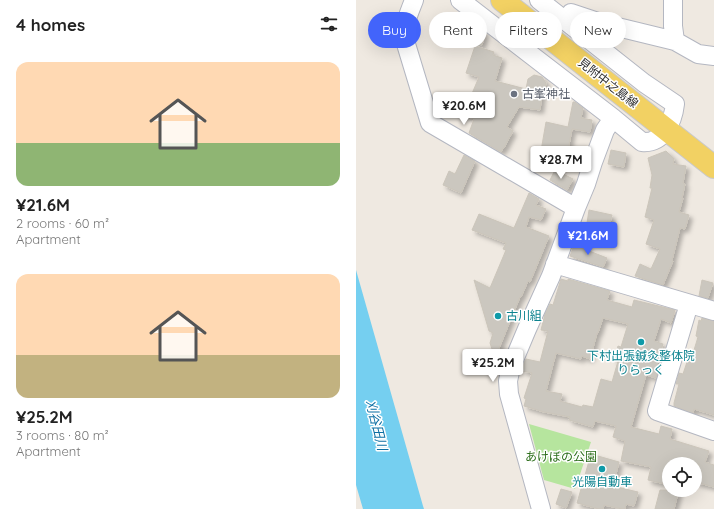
<!DOCTYPE html>
<html lang="en">
<head>
<meta charset="utf-8">
<style>
  :root { --surface:#fff; --page:#f2f2f2; --text:#222; --muted:#767676; --accent:#4264fb }
  body { margin:0; font-family:Quicksand,"Noto Sans JP",sans-serif; background:var(--page); color:var(--text); height:100vh; display:flex; flex-direction:column; font-size:15px; white-space:nowrap }
  * { box-sizing:border-box; margin:0 }
  p { font-size:13px; color:var(--muted) }
  .icon { flex:none; width:22px; height:22px; fill:none; stroke:currentColor; stroke-width:2; stroke-linecap:round; stroke-linejoin:round }
  .map { position:relative; flex:1; overflow:hidden }
  .details { display:flex; flex-direction:column; background:var(--surface); width:356px }
  .details>* { flex:none }
  .hud { position:absolute; left:12px; top:12px; width:286px; height:36px; display:flex; gap:8px }
  .tools { position:absolute; left:306px; top:457px; display:grid; gap:8px }
  .tools a { display:grid; place-items:center; width:40px; height:40px; border-radius:50%; background:var(--surface); box-shadow:0 4px 16px #0002; font-size:20px }
  .price { position:absolute; translate:-50% -34px; padding:0 9px; border-radius:4px; background:#fff; color:#222; font-size:13px; line-height:26px; filter:drop-shadow(0 1px 2px #0008) }
  .price::after { content:''; position:absolute; left:50%; top:24px; width:12px; height:9px; margin-left:-6px; background:inherit; clip-path:polygon(0 0,100% 0,50% 100%) }
  .price.current { background:var(--accent); color:#fff }
  ul { padding:0; list-style:none }
  li { display:grid; align-content:center; gap:8px; height:212px; padding:0 16px }
  li span { display:grid; place-items:center; height:124px; border-radius:12px; color:#555 }
  li>.icon { margin-inline-start:auto }
  span .icon { width:72px; height:72px; fill:#fffc; stroke-width:1 }
  li b { font-size:17px }
  h2 { display:flex; justify-content:space-between; align-items:center; height:48px; padding:0 16px; font-size:17px }
  .pill { padding:0 14px; border-radius:18px; background:var(--surface); box-shadow:0 4px 16px #0002; font-size:14px; line-height:36px }
  .pill.current { background:var(--accent); color:#fff }
  main { display:flex; flex:1; min-height:0 }
  .map>svg:first-child { display:block }
</style>
</head>
<body>
<main>
<section class="details">
<h2>4 homes<svg class="icon" aria-label="filters" viewBox="0 0 24 24"><path d="M4 7h16M4 17h16"/><circle cx="9" cy="7" r="2"/><circle cx="15" cy="17" r="2"/></svg></h2>
<ul>
<li><span style="background:linear-gradient(#ffd9b3 65%,#8fb573 0)"><svg class="icon" aria-label="home" viewBox="0 0 24 24"><path d="M3 11l9-7 9 7M6 9v11h12V9"/></svg></span><div><b>¥21.6M</b><p>2 rooms · 60 m²</p><p>Apartment</p></div></li>
<li><span style="background:linear-gradient(#ffd9b3 65%,#c2b280 0)"><svg class="icon" aria-label="home" viewBox="0 0 24 24"><path d="M3 11l9-7 9 7M6 9v11h12V9"/></svg></span><div><b>¥25.2M</b><p>3 rooms · 80 m²</p><p>Apartment</p></div></li>
</ul>
</section>
<div class="map">
<svg width="358" height="509" viewBox="0 0 358 509">
  <defs>
    <filter id="shadow"><feDropShadow dx="3.5" dy="3.5" stdDeviation="2" flood-color="#0004"/></filter>
  </defs>
  <rect width="100%" height="100%" fill="#efe9e1"/>
  <path fill="#b6e59e" d="M173,424l62,18 -16,47 -31,-9z"/>
  <path fill="#75cff0" d="M0,270l67,236 1,3h-61l-7,-24z"/>
  <path fill="#cbc7bf" stroke="#cbc5ba" fill-rule="evenodd" filter="url(#shadow)" d="M83,18l24,4 -1,2 19,5 4,4 -3,12 -24,-7 -22,-4z
    M119,46l19,6 -1,3 9,3 -7,23 31,8 2,-10 6,-4 8,2 4,6 -2,11h-2l-2,16 -21,-3 -12,20 6,4 -6,11 -3,6h-1l-2,4 -32,-19 5,-14 -11,-4 16,-38 -13,-4z
    M217,102h2l8,6 -2,10 11,2 -2,12 -18,-3 -5,27 -26,-5 5,-29 22,5z
    M255,150l15,3 -2,14 -16,-3z
    M310,151l8,8 -1,5 13,2 -3,17 2,1 -3,14h1l-4,14 10,3 -4,14 -5,-1 -8,32 1,1 -10,24 -28,-9 5,-12 11,5 9,-20 -14,-5 8,-24 -9,-3 7,-29h-2l2,-13 -4,-17z
    M108,155l11,6 -14,32 -18,-8 6,-14 6,3z
    M199,170l18,9 -6,11 -17,-10z
    M173,193l10,6 -3,6 10,4 -5,11 -12,-3 -3,10 23,9 -19,46 -2,-1 -7,16h-1l-25,61 -5,-15 3,-10 -4,-2 -15,-51 16,8 16,-38 -3,-1 3,-6 -34,-13 7,-16 35,14z
    M233,210l23,5 -4,16 -21,-8z
    M218,245l33,13 -4,9 -33,-11z
    M205,279l7,2v-2l42,12 -3,9 25,7 2,-7 41,10 -4,13 -10,-4 -7,22 9,3 -6,21 2,1 -3,12 -10,-3 -15,52 28,7 2,-8 11,3 -2,10 39,12 -4,11 9,3v22l-19,-5v-4l4,-14h-30v21l-21,-5 3,-13 -30,-6 4,-20 -12,-4 3,-11 -21,-5 -2,6 -24,-7 1,-3 -26,-5 -20,-6 2,-7 -2,-1 8,-25 -10,-2 2,-8 2,-4 14,3 8,-31 -7,-1 4,-16 5,-10 3,1zM247,318l25,6 -7,23 -3,-1 -4,14 4,1 -6,21 -11,-3 -8,28 -10,-2 -1,2 -22,-6 2,-7 -16,-3 10,-38 25,6 1,-3 8,3 7,-26h1z
    M346,280l11,3 -5,15 -9,-2z
    M346,318l12,3v94l-20,-6 -1,4 -19,-7v-3l5,-19h-3l3,-11 4,1 5,-15 3,1 7,-23 -2,-1 3,-16 2,1z
    M235,454l28,8 -6,24 25,6 -4,14 -8,-2 -1,5h-3l-18,-4 -1,4h-4l-22,-6z
    M205,489l11,3 -6,16 -10,-4z
    M304,490h19l-5,19h-19z"/>
  <g fill="none" stroke-linecap="round" stroke-linejoin="round">
    <g stroke="#b4b7c1" stroke-width="20">
      <path id="minor" d="M58,0c-6,16 -12,27 -8,44l24,79 146,85
        M104,0l153,118 29,24c21,2 31,-20 33,-38l-31,-21 -105,-83
        M317,0v26l2,15
        M210,21l5,-8 30,10 74,18 23,13 16,2
        M199,264l159,47
        M333,304l-32,107 57,20
        M185,509l-32,-115 -1,-13 3,-14 16,-38 24,-53 25,-68 10,-24 7,-22 12,-32 8,-12"/>
    </g>
    <g stroke="#c9c9c9" stroke-width="24">
      <path id="major" d="M146,0l212,167"/>
    </g>
    <use href="#minor" stroke="#fff" stroke-width="18"/>
    <use href="#major" stroke="#f2d163" stroke-width="22"/>
  </g>
  <circle fill="#6b7280" stroke="#fff" stroke-width="1.5" cx="158" cy="94" r="4"/>
  <g fill="#0f9aa8" stroke="#fff" stroke-width="1.5">
    <circle cx="142" cy="316" r="4"/>
    <circle cx="285" cy="342" r="4"/>
    <circle cx="246" cy="469" r="4"/>
  </g>
  <g text-anchor="middle" stroke-width="3" stroke-linejoin="round" paint-order="stroke">
    <g font-size="12" fill="#2e2e2e" stroke="#fff">
      <text transform="translate(252 83) rotate(38)" y="4">見附中之島線</text>
    </g>
    <g font-size="12" fill="#5b616d" stroke="#fff" text-anchor="start">
      <text x="166" y="98">古峯神社</text>
    </g>
    <g font-size="12" fill="#0d838f" stroke="#fff">
      <text x="150" y="320" text-anchor="start">古川組</text>
      <text x="285" y="360">下村出張鍼灸整体院<tspan x="285" dy="14">りらっく</tspan></text>
      <text x="246" y="486">光陽自動車</text>
    </g>
    <g font-size="12" fill="#2c6e1b" stroke="#fff">
      <text x="205" y="461">あけぼの公園</text>
    </g>
    <g font-size="13" font-style="italic" fill="#0d6fa3" stroke="#fff">
      <text transform="translate(21 425) rotate(76)" y="5">刈谷田川</text>
    </g>
  </g>
</svg>
<div class="tools">
<a><svg class="icon" aria-label="locate" viewBox="0 0 24 24"><circle cx="12" cy="12" r="6"/><path d="M12 2v4M12 18v4M2 12h4M18 12h4"/></svg></a>
</div>
<b class="price" style="left:108px;top:126px">¥20.6M</b>
<b class="price" style="left:205px;top:180px">¥28.7M</b>
<b class="price current" style="left:232px;top:256px">¥21.6M</b>
<b class="price" style="left:137px;top:383px">¥25.2M</b>
<div class="hud">
<a class="pill current">Buy</a>
<a class="pill">Rent</a>
<a class="pill">Filters</a>
<a class="pill">New</a>
</div>
</div>
</main>
</body>
</html>
